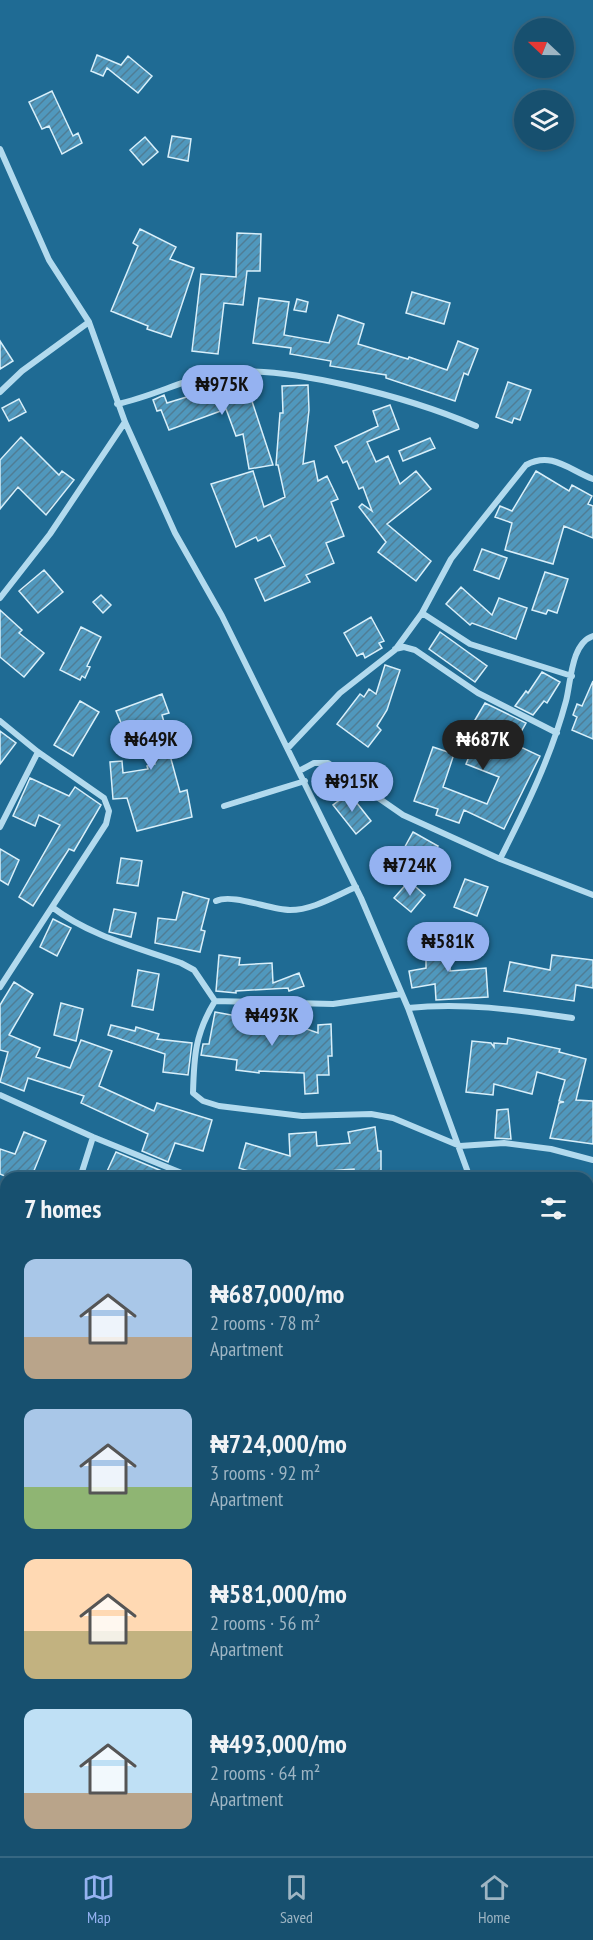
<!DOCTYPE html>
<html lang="en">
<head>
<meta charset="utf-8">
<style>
  :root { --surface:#17506f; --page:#205774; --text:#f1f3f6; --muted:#9eb5c3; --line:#366782; --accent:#95b2f1 }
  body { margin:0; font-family:"PT Sans Narrow",sans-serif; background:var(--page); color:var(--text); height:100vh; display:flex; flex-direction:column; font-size:22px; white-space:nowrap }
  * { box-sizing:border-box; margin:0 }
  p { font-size:20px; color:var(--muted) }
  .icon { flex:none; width:33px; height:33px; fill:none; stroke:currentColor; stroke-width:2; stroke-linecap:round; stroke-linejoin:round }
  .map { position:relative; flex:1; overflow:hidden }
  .details { position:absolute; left:0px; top:1172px; width:594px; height:686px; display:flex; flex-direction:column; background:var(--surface); border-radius:18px 18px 0 0; box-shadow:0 3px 9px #0003,0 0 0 2px var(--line) }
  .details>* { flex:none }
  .needle { width:39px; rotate:292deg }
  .controls { position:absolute; left:514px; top:18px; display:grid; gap:12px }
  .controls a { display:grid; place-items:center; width:60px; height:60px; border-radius:50%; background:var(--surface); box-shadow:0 3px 9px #0003,0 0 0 2px var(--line); font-size:30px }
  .price { position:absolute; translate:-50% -51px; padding:0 14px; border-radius:21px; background:var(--accent); color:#111; font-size:20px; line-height:39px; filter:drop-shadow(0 2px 3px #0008) }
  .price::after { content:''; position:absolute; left:50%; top:36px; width:18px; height:14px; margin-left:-9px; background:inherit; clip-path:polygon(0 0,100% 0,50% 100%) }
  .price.on { background:#222; color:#fff }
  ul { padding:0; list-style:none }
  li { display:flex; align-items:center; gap:18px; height:150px; padding:0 24px }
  li span { display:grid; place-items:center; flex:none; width:168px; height:120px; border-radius:12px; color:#555 }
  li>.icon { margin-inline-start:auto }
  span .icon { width:72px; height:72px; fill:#fffc; stroke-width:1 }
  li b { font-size:26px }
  h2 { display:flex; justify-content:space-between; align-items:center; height:72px; padding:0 24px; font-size:26px }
  .tab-bar { display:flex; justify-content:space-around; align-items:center; height:84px; border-top:2px solid var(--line); background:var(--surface); font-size:16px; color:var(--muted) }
  .tab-bar a { display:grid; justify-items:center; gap:3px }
  .tab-bar .on { color:var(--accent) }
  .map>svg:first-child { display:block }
</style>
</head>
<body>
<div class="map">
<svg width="593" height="1856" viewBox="0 0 593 1856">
  <defs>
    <pattern id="building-hatch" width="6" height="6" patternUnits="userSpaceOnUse" patternTransform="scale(1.5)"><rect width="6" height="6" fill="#5098bd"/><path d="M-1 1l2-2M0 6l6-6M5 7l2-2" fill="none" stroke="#4f7d95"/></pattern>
  </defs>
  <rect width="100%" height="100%" fill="#1f6b94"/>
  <path fill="url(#building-hatch)" stroke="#d8effa" stroke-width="1.5" d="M97,55l24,10 7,-9 24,20 -14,17 -31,-25 -4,8 -12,-5z
    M52,91l21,45 5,-3 4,10 -20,11 -13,-28 -7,3 -13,-27z
    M172,136l19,3 -3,22 -20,-4z
    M145,137l13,15 -15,13 -13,-15z
    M140,229l36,18 -6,12 24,9 -23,69 -24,-8 1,-3 -37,-15 27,-65 -5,-3z
    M237,233l24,1 -1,37h-13l-4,34 -19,-2 -6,51 -26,-3 9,-77 35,3z
    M412,292l38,11 -6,21 -38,-11z
    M259,298l30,4 -5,33 45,8 9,-28 26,9 -6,20 50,15 1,-2 38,13 11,-29 20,8 -10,26 -4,-2 -9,28 -69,-23v-3l-56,-9 1,-5 -41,-7 1,-6 -38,-5z
    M297,299l11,3 -2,10 -12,-2z
    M0,341l13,20 -13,8z
    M244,377l29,88 -24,4 -6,-35 -7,2 -10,-27 -57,21 -8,-20 -4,1 -4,-11 11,-5 3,8 52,-16v-2z
    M508,382l23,8 -11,30 -6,-2 -2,5 -16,-6z
    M308,385l1,25 -6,54 11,-3 4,20 9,-5 11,23 -7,3 13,34 -18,7 8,20 -28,12 4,7 -45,19 -10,-22 30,-13 -15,-31 -12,6 -2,-4 -20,10 -25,-63 42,-13 11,36 21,-10 -7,-32h-2l4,-52h3l-1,-27z
    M19,399l7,13 -17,9 -7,-13z
    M390,405l9,24 -32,13 9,20 12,-6 12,28 16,-13 15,18 -44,35 44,37 -15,20 -38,-29 8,-10 -27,-35 3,-3 10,7 -9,-24 -4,2 -12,-28 -4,2 -8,-17 43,-20 -5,-15z
    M21,437l38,38 3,-4 12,9 -28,35 -28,-28 -18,22v-49z
    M430,438l5,10 -32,13 -4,-10z
    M536,471l33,20 3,-6 20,11 -4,8 5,2v32l-29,-12 -11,38 -48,-14 7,-27 -17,-6 5,-11 12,5z
    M482,549l25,9 -8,21 -25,-9z
    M44,570l19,22 -25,21 -19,-22z
    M545,572l23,7 -11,34 -9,-3 -2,4 -14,-4z
    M461,587l31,28 7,-17 28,10 -11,31 -44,-16 -2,2 -24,-21z
    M101,595l10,10 -8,8 -10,-11z
    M0,610l22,20 -3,3 25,20 -20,24 -24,-20z
    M371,617l13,24 -5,2 3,5 -17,10 -2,-5 -6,3 -13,-23z
    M81,627l20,10 -14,29 3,1 -5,11 -3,-2 -2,4 -20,-10z
    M440,632l47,34 -12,16 -46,-33z
    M385,665l15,5 -13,40 -10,16 4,4 -13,17 -31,-23 23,-30 4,3 5,-8 7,5z
    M542,672l18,10 -13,21 -3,-2 -11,14 -18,-9 11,-15 2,2z
    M593,681v58l-21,-9 5,-13 -4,-2 4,-11 5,2z
    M162,694l7,19 -7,2 9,32 -3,1 12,44 7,-2 5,27 -55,14 -10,-33 -14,1 -3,-37 12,-1 1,12 25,-4 -1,-3 8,-2 -13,-41 -18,7 -8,-19z
    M80,701l19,11 -26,44 -19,-11z
    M485,703l41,20 -12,21 26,12 -36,73 -40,-19 -5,13 -23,-8 2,-6 -24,-8 19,-54 21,7 -11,33 44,17 12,-27 -33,-13 14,-34 -8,-5z
    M0,731l16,12 -16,21z
    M30,778l39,18 6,-9 26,18 -27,46 -5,-2 -36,57 -14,-9 41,-72 -21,-10 -4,11 -22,-10z
    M349,793l22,28 -15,13 -23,-29z
    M413,832l25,14 -13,22 -24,-14z
    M0,849l19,11 -11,25 -8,-5z
    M121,858l21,3 -4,25 -21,-3z
    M465,879l23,8 -11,29 -23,-9z
    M409,881l16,14 -14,17 -17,-14z
    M183,892l26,7 -8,31 4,1 -5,21 -45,-9 3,-25 18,2z
    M114,909l22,4 -5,24 -22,-5z
    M53,919l18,9 -14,28 -17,-9z
    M426,934h25l-1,37 36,-3 2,29 -52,3 -1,-16 -23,4 -3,-17 17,-3z
    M219,955l21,3 -1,7 33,-2 1,20 26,-10 5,13 -15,5 -1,-3 -52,3v2l-20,-2z
    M552,955l41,5v28l-17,-3 -2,16 -70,-10 6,-29 40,8z
    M138,970l21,4 -6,36 -21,-4z
    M14,982l19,12 -24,41 31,13 -4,9 34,11 11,-28 31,11 -13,35 55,25 3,-8 55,17 -9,31 -28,-8 -7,19 -26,-11 6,-17 -67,-31 3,-7 -56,-18 -4,13 -24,-9 8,-30 -8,-2v-45z
    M61,1003l22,6 -7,32 -22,-6z
    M215,1012l65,12 1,-4 37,13v-8l13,-1 1,32h-4l1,19h-12l1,18 -13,1 -1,-21 -45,-2v2l-23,-3 1,-10 -36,-5 2,-11h6z
    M111,1025l24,6 1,-4 23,7 -2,5 35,4 -4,32 -25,-3 2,-18 -57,-19z
    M508,1038l52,11 -1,3 27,7 -10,41 17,1v43l-43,-6 9,-35 5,-1 -5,-1 6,-21 -28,-8 -5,22 -38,-10 -1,11 -27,-3 6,-51 19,2 3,4v-4l13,1z
    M508,1109l3,30 -16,-1 2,-28z
    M375,1127l3,24h3v22l-26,4 -1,-8 -39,3 -1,6h-43l-32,-10 7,-25 44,13 -1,-22 27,-2 1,14 33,-3 -2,-11z
    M24,1132l22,9 -15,37h-22l-9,-4v-25l15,5z
    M116,1152l53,22 5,4h-70z"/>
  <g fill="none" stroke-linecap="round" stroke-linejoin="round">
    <path stroke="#b2daee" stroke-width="6" d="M0,149l49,111 40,62 36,100 50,111 47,83 139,282 47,110 62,170
      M0,392l22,-21 67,-49
      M117,404c34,-7 63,-23 96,-30 67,-13 200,25 263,52
      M0,598l50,-64 75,-112
      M422,613l48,31 102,32
      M395,649l9,-2 11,3 63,43 79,40
      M0,721l38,31 66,46 5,13 -3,13 -106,163
      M288,748l52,-55 55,-43 27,-37 29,-54 75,-94c26,-14 43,5 67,14
      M299,771l15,-8h14l75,52 97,44 93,36
      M224,806l81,-25
      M0,827l38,-75
      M500,859c26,-51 51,-102 66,-158 5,-19 5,-58 27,-65
      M216,901c17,-8 54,9 74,9 23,0 45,-14 66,-23
      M52,907c38,29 84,40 129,56l13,7 21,31 118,3 69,-10
      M215,1001c-20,33 -21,55 -22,92l10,8 16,5 83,10 69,-2 22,4 67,28 44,-3 47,6 42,11
      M408,1008c56,-6 109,2 164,10
      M0,1095l93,42 101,41
      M80,1178l13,-41
      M0,1257l6,2
      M588,1265l5,1
      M588,1473l5,-6
      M588,1490l5,12
      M0,1589h6
      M0,1640l6,-10
      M0,1702l6,6
      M200,1851l12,5
      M409,1851l10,5
      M279,1856l6,-5"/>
  </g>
</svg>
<div class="controls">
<a><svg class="needle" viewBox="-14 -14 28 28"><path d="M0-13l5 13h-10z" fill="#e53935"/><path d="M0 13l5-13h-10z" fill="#9eb5c3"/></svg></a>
<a><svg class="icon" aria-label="layers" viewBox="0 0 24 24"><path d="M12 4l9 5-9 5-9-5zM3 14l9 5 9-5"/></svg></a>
</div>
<b class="price" style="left:222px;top:416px">₦975K</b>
<b class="price" style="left:151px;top:771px">₦649K</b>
<b class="price on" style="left:483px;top:771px">₦687K</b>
<b class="price" style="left:352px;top:813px">₦915K</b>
<b class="price" style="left:410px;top:897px">₦724K</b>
<b class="price" style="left:448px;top:973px">₦581K</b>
<b class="price" style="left:272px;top:1047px">₦493K</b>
<section class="details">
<h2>7 homes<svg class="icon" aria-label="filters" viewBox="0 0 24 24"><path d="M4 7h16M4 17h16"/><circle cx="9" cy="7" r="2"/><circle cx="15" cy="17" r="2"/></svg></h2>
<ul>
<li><span style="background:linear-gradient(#a9c7e8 65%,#b9a48a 0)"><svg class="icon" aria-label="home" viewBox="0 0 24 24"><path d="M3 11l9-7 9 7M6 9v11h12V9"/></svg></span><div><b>₦687,000/mo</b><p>2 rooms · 78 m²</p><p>Apartment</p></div></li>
<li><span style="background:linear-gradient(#a9c7e8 65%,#8fb573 0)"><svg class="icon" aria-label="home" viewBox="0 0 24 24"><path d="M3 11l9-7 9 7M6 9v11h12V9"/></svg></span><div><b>₦724,000/mo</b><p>3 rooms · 92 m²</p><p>Apartment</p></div></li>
<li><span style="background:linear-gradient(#ffd9b3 60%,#c2b280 0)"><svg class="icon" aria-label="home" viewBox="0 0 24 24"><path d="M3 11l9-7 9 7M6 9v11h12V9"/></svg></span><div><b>₦581,000/mo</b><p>2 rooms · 56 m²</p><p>Apartment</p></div></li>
<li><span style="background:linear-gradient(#bfe0f5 70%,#b9a48a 0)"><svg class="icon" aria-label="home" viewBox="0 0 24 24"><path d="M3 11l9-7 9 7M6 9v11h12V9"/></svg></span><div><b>₦493,000/mo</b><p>2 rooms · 64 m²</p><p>Apartment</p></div></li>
</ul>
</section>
</div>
<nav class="tab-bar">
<a class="on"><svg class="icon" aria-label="map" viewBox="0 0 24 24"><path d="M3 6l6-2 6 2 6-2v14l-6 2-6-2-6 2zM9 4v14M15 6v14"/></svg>Map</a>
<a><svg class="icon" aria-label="saved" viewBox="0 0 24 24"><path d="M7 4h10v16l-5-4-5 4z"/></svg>Saved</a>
<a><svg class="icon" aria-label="home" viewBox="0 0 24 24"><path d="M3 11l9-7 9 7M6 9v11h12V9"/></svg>Home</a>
</nav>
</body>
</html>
